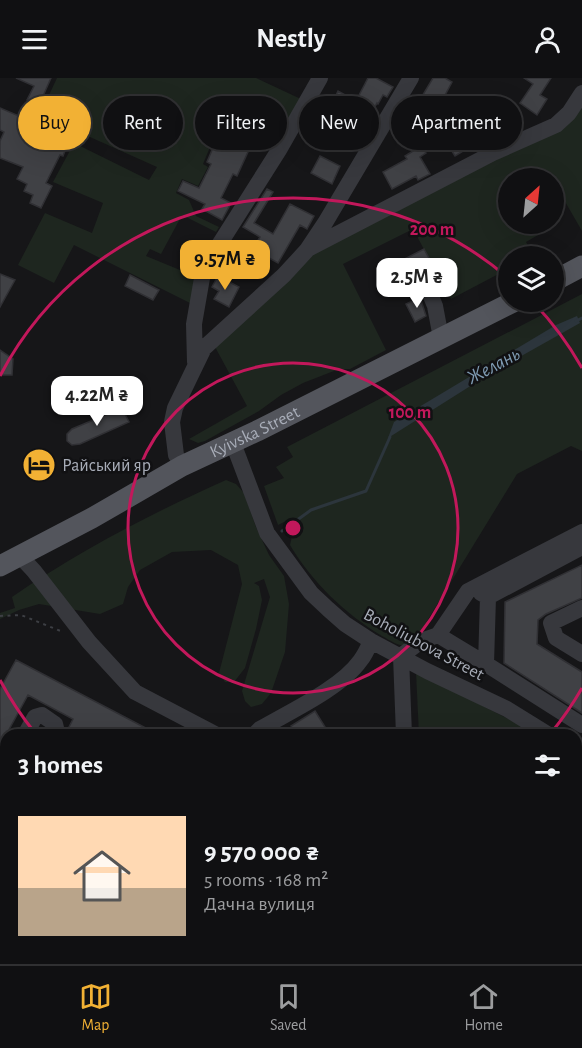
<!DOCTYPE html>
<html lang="en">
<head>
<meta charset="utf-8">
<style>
  :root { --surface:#101012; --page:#1e1e20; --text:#f1f3f6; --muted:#9c9d9f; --line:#303032; --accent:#f2b134 }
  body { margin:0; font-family:"Alegreya Sans",sans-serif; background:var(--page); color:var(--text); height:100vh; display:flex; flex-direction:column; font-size:22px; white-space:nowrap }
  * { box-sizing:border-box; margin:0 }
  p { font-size:20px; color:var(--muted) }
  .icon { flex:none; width:33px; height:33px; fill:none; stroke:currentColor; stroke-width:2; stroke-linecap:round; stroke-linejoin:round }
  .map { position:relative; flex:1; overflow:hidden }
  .drawer { position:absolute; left:0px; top:651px; width:582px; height:236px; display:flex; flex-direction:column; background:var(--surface); border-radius:18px 18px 0 0; box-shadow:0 6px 24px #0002,0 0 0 2px var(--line) }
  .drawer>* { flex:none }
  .hud { position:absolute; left:18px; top:18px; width:546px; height:54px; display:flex; gap:12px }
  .needle { width:39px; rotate:27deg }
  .fabs { position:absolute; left:498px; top:90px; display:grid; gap:12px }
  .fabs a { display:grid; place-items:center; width:66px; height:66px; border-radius:50%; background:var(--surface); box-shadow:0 6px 24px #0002,0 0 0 2px var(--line); font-size:30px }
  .price { position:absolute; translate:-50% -51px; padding:0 14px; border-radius:12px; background:#fff; color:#222; font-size:20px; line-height:39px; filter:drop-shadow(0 2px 3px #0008) }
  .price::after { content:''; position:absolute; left:50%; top:36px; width:18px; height:14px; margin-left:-9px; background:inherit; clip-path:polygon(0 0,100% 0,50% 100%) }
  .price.selected { background:var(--accent); color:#111 }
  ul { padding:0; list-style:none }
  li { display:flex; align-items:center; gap:18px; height:150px; padding:0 18px }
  li span { display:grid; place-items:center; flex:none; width:168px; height:120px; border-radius:0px; color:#555 }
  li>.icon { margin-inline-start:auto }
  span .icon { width:72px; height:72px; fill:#fffc; stroke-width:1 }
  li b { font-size:26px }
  h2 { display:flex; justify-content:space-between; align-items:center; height:72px; padding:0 18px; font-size:26px }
  .chip { padding:0 21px; border-radius:27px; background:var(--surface); box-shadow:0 6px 24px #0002,0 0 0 2px var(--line); font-size:21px; line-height:54px }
  .chip.selected { background:var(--accent); color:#111 }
  header { display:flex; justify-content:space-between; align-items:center; height:78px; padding:0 18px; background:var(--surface); font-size:27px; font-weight:600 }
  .tab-bar { display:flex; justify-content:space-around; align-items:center; height:84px; border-top:2px solid var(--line); background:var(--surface); font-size:16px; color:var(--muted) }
  .tab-bar a { display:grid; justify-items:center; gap:3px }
  .tab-bar .selected { color:var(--accent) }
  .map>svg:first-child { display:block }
</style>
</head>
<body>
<header><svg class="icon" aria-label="menu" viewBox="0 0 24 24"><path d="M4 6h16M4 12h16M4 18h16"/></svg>Nestly<svg class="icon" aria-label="person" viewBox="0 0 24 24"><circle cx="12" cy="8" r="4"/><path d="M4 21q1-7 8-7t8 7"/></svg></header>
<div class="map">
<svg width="582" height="886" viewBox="0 0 582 886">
  <rect width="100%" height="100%" fill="#161618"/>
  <path fill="#1e261f" d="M57,0h199l47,22 -25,36 -50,-21 -12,26 -3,-1 -10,24 5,3 -10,19 -16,-7 -6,14 13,7 7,16 23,11 -3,5 -34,-17 -21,39 -11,-5 -4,7 51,21 -5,27 -118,-59 -20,38 -36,-18 27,-52 47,20 11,-30 -50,-21 21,-39 75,37 8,-13 -105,-47 9,-19 -12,-6z
    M582,25v128l-26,-45 -2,1v-9h-46v46h39l3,4 -24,14 8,14h-26v13l-57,30 -38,-70 -70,35 43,86 -36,19h-11l-36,14 -22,12 -22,16 -54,30 -7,2 -9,-4 58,-33 -33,-61 98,-91z
    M582,216v157l-11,-5 -54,28 -101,165 -8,7c-10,0 -17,-5 -26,-10 -37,-22 -70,-54 -92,-91l3,-13 -7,-11 -8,4 -14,-39 20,-8 -8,-11 17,-10 -6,-10z
    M226,402l10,4 8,9 12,34 13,28 15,21 5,28 -4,48 -14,41 -9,11 -11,3 -6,-6 -3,-10 28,-94 -6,-18 -10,4 5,3 3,14 -6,29 -11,39 -11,14h-9l-6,-9 23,-89 -4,-19 -27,-15 -39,2 -32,18 -12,17 -5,17 -23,10 -61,-10 -20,6 -19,9v-6l15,-5 -3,-11c67,-46 140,-84 214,-117z
    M416,594l108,55 12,8h-117z
    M576,681l6,4v103l-6,-4z
    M0,745l6,3v132l94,1 -2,5h-98z"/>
  <path fill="#2c353c" d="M577,238l3,7 -89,50 -103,65 6,-16 162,-97z"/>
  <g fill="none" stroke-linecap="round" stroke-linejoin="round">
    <path stroke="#2c353c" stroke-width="3" d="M576,243l6,-3
      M282,453l29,-21 55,-19 24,-54"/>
  </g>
  <path fill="#404145" stroke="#303034" stroke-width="1.5" d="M16,0h35l-8,18 9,4 -4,10 -21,-10 7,-14z
    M368,0h8l17,9 -6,10 -4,-2 -5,9 -1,-1 -17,32 -15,-8 6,-11 -20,-10 7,-15 18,10z
    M433,0h12l7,4 -8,15 -3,-1 -17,30 -15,-8z
    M524,0h27l-11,17 7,4 -10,16 -17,-12 13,-19z
    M482,27l6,10 9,-6 13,18 -11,8 -5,-7 -3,1 -6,-7 -13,9 6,11 -23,14 -14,-22 10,-6 3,4 15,-9 -4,-6z
    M0,30l70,30 -7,18 -3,-1 -14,28 6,3 -11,22 -11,-5 3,-8 -9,-4 3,-7 -10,-5 6,-12 -23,-9v-17l4,-9 -4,-2z
    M231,40l27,12 -21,46 -4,-2 -12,24 10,5 -9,17 -20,-11 3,-5 -27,-13 5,-10 16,7 12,-24 -4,-2 8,-19 4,2z
    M408,44l9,16 -4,8 -14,-9z
    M421,68l5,7 -6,4 10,17 -12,6 -2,-4 -24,13 -9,-17 24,-13 -2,-3z
    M320,78l20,10 -8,18 -21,-11z
    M267,111l6,3 -19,31 19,11 17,-30 24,12 -7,13 -7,-4 -22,38 -25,-14 7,-12 -17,-10z
    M424,171l11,20 -35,19 -11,-21z
    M0,196l15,6 -15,27z
    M130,197l29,15 -6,10 -28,-14z
    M218,198l21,11 -10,20 -15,-8 5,-8 -7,-4z
    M420,219l6,19 -11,6 -9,-18z
    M0,272l13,9 -1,16h-12z
    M122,330l7,14 -49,22 -8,1 -5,-4v-7l5,-5z
    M582,487v33l-36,16 -8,6 -1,24 45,28v41l-78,-50 1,-61z
    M16,582l143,75h-94l8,-16 -45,-24 -28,51v-57z
    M315,633l15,24h-33l-6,-9z"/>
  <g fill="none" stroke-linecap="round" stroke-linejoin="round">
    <path stroke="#3d3f44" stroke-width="2" stroke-dasharray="3 4.5" stroke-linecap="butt" d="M0,538l21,-1 42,17
      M0,771l6,-2
      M0,840l6,3
      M0,870l6,-3
      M38,880l2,6"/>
    <path stroke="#37383d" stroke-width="16" d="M310,170l183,-95 63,-28 13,-12 13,-20
      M426,206l9,22 6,32
      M195,284l-1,-38 8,-46 10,-22 67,-106 41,-72
      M233,365l34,90 44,60 17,16 17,15 26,17 56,30 80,38 42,26
      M182,388l-6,-11 -4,-33 3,-14 29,-60 80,-73 23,-25 18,-27 86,-145
      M20,478l14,15 55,71 46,50 82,43
      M481,512v3l7,4 94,-50
      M488,519l-2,67 96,61
      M582,530l-31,15 5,15 26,16
      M438,557l48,29
      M401,578l20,-15 17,-6 30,-44 114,-59
      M401,578l3,79
      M25,657l10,-18 7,-2 13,9 1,4 -4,7
      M254,657l6,-6c29,-17 81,-41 100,-68 5,-6 8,-13 11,-20
      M576,674l6,4
      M0,703l6,-11
      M0,729l6,3
      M576,790l6,4
      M576,821l6,4
      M229,880l4,6
      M417,880l3,6
      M447,880l4,6
      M102,886l2,-6
      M269,886l8,-6
      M311,886l8,-6"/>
    <g stroke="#53555c" stroke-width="21">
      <path d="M554,203l28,-15"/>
      <path id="s1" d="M0,488l92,-48 90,-52 75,-35 256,-129"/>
    </g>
  </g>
  <g fill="none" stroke="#c2185b" stroke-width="3">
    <circle cx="293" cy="450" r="165"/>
    <path d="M582 610A330 330 0 0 1 551 655M35 655A330 330 0 0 1 0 602M0 298A330 330 0 0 1 507 199M534 225A330 330 0 0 1 582 290"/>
  </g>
  <defs>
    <g id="hotel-disc" transform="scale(1.725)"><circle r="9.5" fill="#f2b134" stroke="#111113"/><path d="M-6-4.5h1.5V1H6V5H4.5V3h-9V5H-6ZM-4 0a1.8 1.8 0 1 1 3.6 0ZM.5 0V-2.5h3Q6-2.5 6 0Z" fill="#111"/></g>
  </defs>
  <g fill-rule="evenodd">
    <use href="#hotel-disc" x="39" y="387"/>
  </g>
  <g text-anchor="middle" stroke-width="5" stroke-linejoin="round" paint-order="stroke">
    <g font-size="18" fill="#a8adb8" stroke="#111113">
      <text dy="6" stroke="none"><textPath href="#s1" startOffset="288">Kyivska Street</textPath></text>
      <text transform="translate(424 566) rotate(28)" y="6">Boholiubova Street</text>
    </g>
    <g font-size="18" fill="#a8adb8" stroke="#111113" text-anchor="start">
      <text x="62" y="393">Райський яр</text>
    </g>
    <g font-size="20" font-style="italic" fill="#7f9bb3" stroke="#111113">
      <text transform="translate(493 287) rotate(-28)" y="7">Желань</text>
    </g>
  </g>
  <circle cx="293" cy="450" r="9" fill="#c2185b" stroke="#111113" stroke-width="3"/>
  <g font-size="18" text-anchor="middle" font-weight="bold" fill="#c2185b" stroke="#111113" stroke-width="5" stroke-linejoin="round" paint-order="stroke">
    <text x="432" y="157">200 m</text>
    <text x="410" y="340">100 m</text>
  </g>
</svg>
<div class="fabs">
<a><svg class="needle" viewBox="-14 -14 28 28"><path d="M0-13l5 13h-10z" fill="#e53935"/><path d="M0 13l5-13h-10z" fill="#9c9d9f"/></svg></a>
<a><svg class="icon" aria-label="layers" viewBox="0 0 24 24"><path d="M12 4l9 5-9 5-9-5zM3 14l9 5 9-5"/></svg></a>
</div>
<b class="price selected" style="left:225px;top:213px">9.57M ₴</b>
<b class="price" style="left:417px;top:231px">2.5M ₴</b>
<b class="price" style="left:97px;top:349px">4.22M ₴</b>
<div class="hud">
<a class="chip selected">Buy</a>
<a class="chip">Rent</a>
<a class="chip">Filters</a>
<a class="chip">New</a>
<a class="chip">Apartment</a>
</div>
<section class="drawer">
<h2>3 homes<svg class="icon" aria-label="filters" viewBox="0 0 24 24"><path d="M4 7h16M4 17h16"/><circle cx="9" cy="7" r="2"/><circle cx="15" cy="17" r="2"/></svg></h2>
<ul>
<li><span style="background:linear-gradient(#ffd9b3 60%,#b9a48a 0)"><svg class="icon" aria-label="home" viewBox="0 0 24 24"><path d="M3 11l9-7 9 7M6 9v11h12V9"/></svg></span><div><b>9 570 000 ₴</b><p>5 rooms · 168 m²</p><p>Дачна вулиця</p></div></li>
</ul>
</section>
</div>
<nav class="tab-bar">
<a class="selected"><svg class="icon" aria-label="map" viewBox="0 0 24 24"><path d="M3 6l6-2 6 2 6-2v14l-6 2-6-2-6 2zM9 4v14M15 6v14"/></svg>Map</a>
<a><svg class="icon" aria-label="saved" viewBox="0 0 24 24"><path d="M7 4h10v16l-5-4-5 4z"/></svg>Saved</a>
<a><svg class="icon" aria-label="home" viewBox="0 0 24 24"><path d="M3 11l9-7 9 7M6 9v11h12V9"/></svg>Home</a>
</nav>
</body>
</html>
